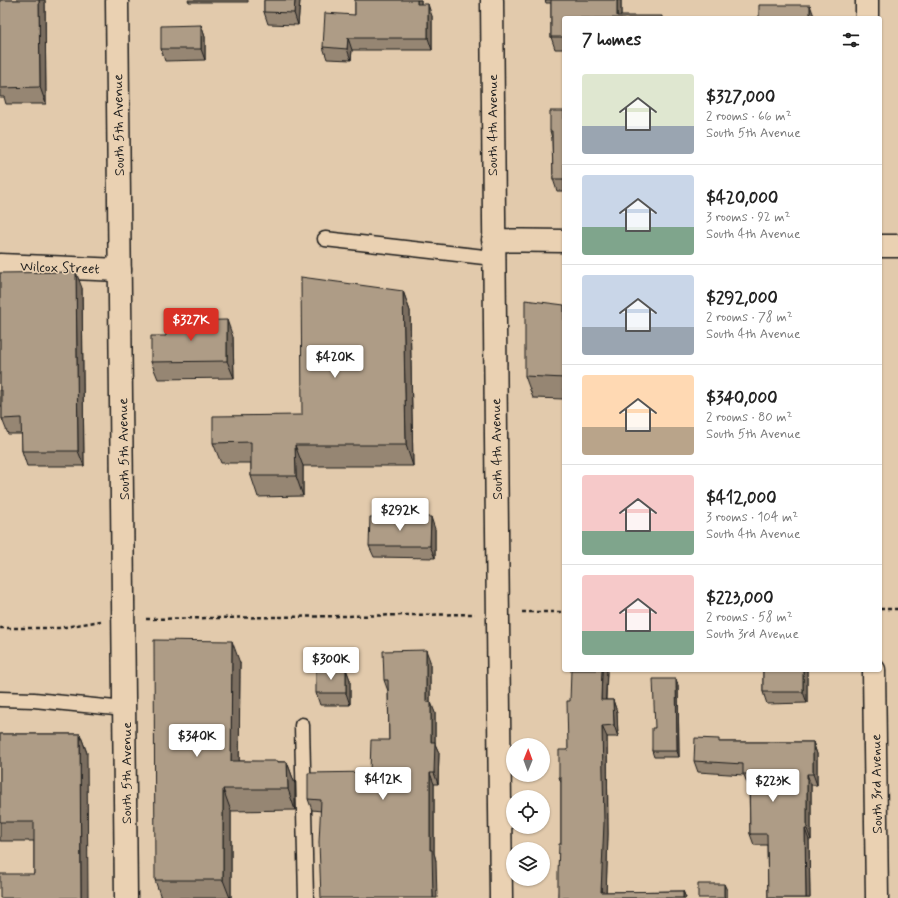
<!DOCTYPE html>
<html lang="en">
<head>
<meta charset="utf-8">
<style>
  :root { --surface:#fff; --page:#f6f6f6; --text:#222; --muted:#767676; --line:#e0e0e0; --accent:#d93025 }
  body { margin:0; font-family:Mynerve,sans-serif; background:var(--page); color:var(--text); height:100vh; display:flex; flex-direction:column; font-size:15px; white-space:nowrap }
  * { box-sizing:border-box; margin:0 }
  p { font-size:13px; color:var(--muted) }
  .icon { flex:none; width:22px; height:22px; fill:none; stroke:currentColor; stroke-width:2; stroke-linecap:round; stroke-linejoin:round }
  .map { position:relative; flex:1; overflow:hidden }
  .panel { position:absolute; left:562px; top:16px; width:320px; height:656px; display:flex; flex-direction:column; background:var(--surface); border-radius:4px; box-shadow:0 1px 3px #0004 }
  .panel>* { flex:none }
  .needle { width:26px; rotate:1deg }
  .buttons { position:absolute; left:506px; top:738px; display:grid; gap:8px }
  .buttons a { display:grid; place-items:center; width:44px; height:44px; border-radius:50%; background:var(--surface); box-shadow:0 1px 3px #0004; font-size:20px }
  .price { position:absolute; translate:-50% -34px; padding:0 9px; border-radius:4px; background:#fff; color:#222; font-size:13px; line-height:26px; filter:drop-shadow(0 1px 2px #0008) }
  .price::after { content:''; position:absolute; left:50%; top:24px; width:12px; height:9px; margin-left:-6px; background:inherit; clip-path:polygon(0 0,100% 0,50% 100%) }
  .price.selected { background:var(--accent); color:#fff }
  ul { padding:0; list-style:none }
  li { display:flex; align-items:center; gap:12px; height:100px; padding:0 20px }
  li+li { border-top:1px solid var(--line) }
  li span { display:grid; place-items:center; flex:none; width:112px; height:80px; border-radius:4px; color:#555 }
  li>.icon { margin-inline-start:auto }
  span .icon { width:48px; height:48px; fill:#fffc; stroke-width:1 }
  li b { font-size:17px }
  h2 { display:flex; justify-content:space-between; align-items:center; height:48px; padding:0 20px; font-size:17px }
  .map>svg:first-child { display:block }
</style>
</head>
<body>
<div class="map">
<svg width="898" height="898" viewBox="0 0 898 898">
  <rect width="100%" height="100%" fill="#e2caac"/>
  <filter id="ink" filterUnits="userSpaceOnUse"><feTurbulence type="fractalNoise" baseFrequency=".025" numOctaves="2"/><feDisplacementMap in="SourceGraphic" scale="8" xChannelSelector="R" yChannelSelector="G"/><feConvolveMatrix kernelMatrix="1 2 1 2 8 2 1 2 1" color-interpolation-filters="sRGB"/></filter>
  <g filter="url(#ink)">
    <g fill="none" stroke-linecap="round" stroke-linejoin="round">
      <g stroke="#1c1c1c" stroke-width="17">
        <path id="lane" d="M325,239l168,19
          M0,699l34,1 91,9
          M302,725l4,173"/>
      </g>
      <g stroke="#1c1c1c" stroke-width="25">
        <path id="street" d="M492,0c1,299 7,599 9,898
          M867,0v18
          M493,240l71,1
          M880,246h18
          M0,265l120,5
          M874,670l3,228"/>
      </g>
      <g stroke="#1c1c1c" stroke-width="25">
        <path id="secondary" d="M117,0l9,898"/>
      </g>
      <path stroke="#1c1c1c" stroke-width="2.5" stroke-dasharray="4 3" stroke-linecap="butt" d="M880,609h18
        M522,612h42
        M146,619l329,-5
        M0,628h59l42,-7"/>
      <use href="#lane" stroke="#ead1b2" stroke-width="14"/>
      <use href="#street" stroke="#ead1b2" stroke-width="22"/>
      <use href="#secondary" stroke="#ead1b2" stroke-width="22"/>
    </g>
    <path fill="#968673" stroke="#1c1c1c" d="M0,0h45l1,104h-40l-2,-7h-4z
      M188,0h60v2h-59z
      M264,0h36l-2,25 -30,-1 -4,-12z
      M355,0h66v4l11,12v34h-80l-1,10 -24,-1 -4,-12 32,-32z
      M545,0h76v16l-57,2v31h-9l-4,-12v-34h-5z
      M201,25l4,12v23l-40,1 -4,-12z
      M564,111v80h-7l-4,-12 -1,-41 -2,-7z
      M0,273l82,15 2,178h-57l-5,-15v-17h-14l-6,-15v-13h-2z
      M403,291l7,20 3,155h-110v30l-45,1 -7,-21v-13h-30l-8,-20 89,-28z
      M564,305v94l-31,-1 -8,-22z
      M233,337l1,41 -76,1 -7,-17z
      M435,529v29l-61,-1 -5,-11z
      M430,661v41l5,11v31l4,9 -1,31h-4v69l2,8 -115,-50 -9,-1 -4,-11 62,-27 19,-32 -1,-49 -4,-11z
      M240,663l-1,98 48,1 8,22v26l-64,1v87h-70l-6,-18z
      M346,669l4,11v25h-30l-4,-12z
      M607,670l-1,30h7l4,12 1,25h-11l1,97 -2,58 77,-1 3,7h-128l3,-54v-61l-2,-6 9,-27 2,-49z
      M763,670h44v33l-40,1 -4,-12z
      M678,685l1,72h-25l-2,-6 3,-23z
      M0,734h80l7,19 -53,121v-33h-34z
      M720,742h93l4,12v31h-6v55h-2l1,58h-42l-1,-53h-13l-4,-11 -1,-49h-1l-4,-10 -46,-3 -4,-11z"/>
    <path fill="#7a6d5e" stroke="#1c1c1c" d="M39,0h6l1,104 -6,-17z
      M295,0h5l-2,25 -4,-12z
      M417,0h4v16l-4,-12z
      M617,0h4v18l-4,-2z
      M428,4l4,12v34l-4,-12z
      M810,5l4,11v2h-4z
      M201,25l4,12v23l-4,-11z
      M348,38l4,12 -1,10 -4,-11z
      M76,272l6,16 2,178 -6,-15z
      M403,291l7,20 3,155 -7,-21z
      M227,320l6,17 1,41 -7,-17z
      M295,445l8,21v30l-7,-20z
      M431,517l4,12v29l-5,-12z
      M232,641l8,22 -1,120 -8,-22z
      M426,650l4,11v52l-4,-11z
      M346,669l4,11v25l-4,-12z
      M602,670h5l-2,42 -4,-12z
      M803,670h4v33l-4,-11z
      M676,679l2,6 1,72 -2,-6z
      M613,700l4,12 1,25 -4,-12z
      M431,702l4,11v31l4,9 -1,31 -4,-11 -3,-31z
      M602,726l5,11 1,97 -2,64 -5,-6z
      M80,734l7,19 1,145h-7z
      M813,742l4,12v31l-4,-11z
      M287,762l8,22v26l-7,-21z
      M430,773l4,11v69l2,8 1,37h-4l-3,-48z
      M807,774l4,11v55l-4,-11z
      M223,789l8,22v87h-1l-7,-18z
      M805,829l4,11 1,58h-4z
      M724,884l3,6v8h-3z
      M683,891l3,7h-3z"/>
    <path fill="#ae9c86" stroke="#1c1c1c" d="M0,0h39l1,87 -40,1z
      M264,0h31l-1,13 -30,-1z
      M355,0h62v4h11v34h-80l-1,11 -24,-2 2,-34 30,2z
      M551,0h66v16h45v2h-98v19h-13z
      M759,5h51v13h-51z
      M201,25v24h-40v-23z
      M550,111h14v68h-11l-1,-48h-2z
      M76,272l2,179h-56l-1,-33 -19,1v-29h-2v-117z
      M301,277l102,14 3,154h-111l1,31h-45v-34l-38,1v-27l89,-1z
      M525,300l39,5v73l-39,-2z
      M227,320v41l-76,1v-26h15v-15z
      M370,517h61l-1,29h-61z
      M154,640l78,1 -1,120h47v1h9l1,27h-65v91h-68z
      M426,650v52h5v40h4l-1,31h-4v77h2l1,48h-112l-2,-56 2,-42 -13,-1v-26l62,-1 1,-32h18l-1,-60h-4l-1,-29z
      M316,669h30v24h-30z
      M571,670h31l-1,30h12l1,25 -12,1 2,97 -3,69 82,-1v7h-125v-25l1,-29h2v-67h-2v-27h9l-1,-49h3z
      M763,670h40v22h-40z
      M653,679h23l1,72h-25v-23h3z
      M0,734h80l1,164h-81v-24h34v-52h-34z
      M695,738l24,1v3h94v32h-6v55h-2l1,69h-38l-1,-64h-17l-1,-60h-6v-10l-49,-3z
      M698,884h26v14h-26z"/>
  </g>
  <g text-anchor="middle" stroke-width="3" stroke-linejoin="round" paint-order="stroke">
    <g font-size="14" fill="#1c1c1c" stroke="#ead1b2">
      <text transform="translate(118 125) rotate(-91)" y="5">South 5th Avenue</text>
      <text transform="translate(492 125) rotate(-90)" y="5">South 4th Avenue</text>
      <text transform="translate(60 267) rotate(2)" y="5">Wilcox Street</text>
      <text transform="translate(123 449) rotate(-91)" y="5">South 5th Avenue</text>
      <text transform="translate(496 449) rotate(-91)" y="5">South 4th Avenue</text>
      <text transform="translate(126 773) rotate(-90)" y="5">South 5th Avenue</text>
      <text transform="translate(876 784) rotate(-91)" y="5">South 3rd Avenue</text>
    </g>
  </g>
</svg>
<div class="buttons">
<a><svg class="needle" viewBox="-14 -14 28 28"><path d="M0-13l5 13h-10z" fill="#e53935"/><path d="M0 13l5-13h-10z" fill="#767676"/></svg></a>
<a><svg class="icon" aria-label="locate" viewBox="0 0 24 24"><circle cx="12" cy="12" r="6"/><path d="M12 2v4M12 18v4M2 12h4M18 12h4"/></svg></a>
<a><svg class="icon" aria-label="layers" viewBox="0 0 24 24"><path d="M12 4l9 5-9 5-9-5zM3 14l9 5 9-5"/></svg></a>
</div>
<b class="price selected" style="left:191px;top:342px">$327K</b>
<b class="price" style="left:335px;top:379px">$420K</b>
<b class="price" style="left:400px;top:532px">$292K</b>
<b class="price" style="left:331px;top:681px">$300K</b>
<b class="price" style="left:197px;top:758px">$340K</b>
<b class="price" style="left:383px;top:801px">$412K</b>
<b class="price" style="left:773px;top:803px">$223K</b>
<section class="panel">
<h2>7 homes<svg class="icon" aria-label="filters" viewBox="0 0 24 24"><path d="M4 7h16M4 17h16"/><circle cx="9" cy="7" r="2"/><circle cx="15" cy="17" r="2"/></svg></h2>
<ul>
<li><span style="background:linear-gradient(#dfe7d0 65%,#9aa5b1 0)"><svg class="icon" aria-label="home" viewBox="0 0 24 24"><path d="M3 11l9-7 9 7M6 9v11h12V9"/></svg></span><div><b>$327,000</b><p>2 rooms · 66 m²</p><p>South 5th Avenue</p></div></li>
<li><span style="background:linear-gradient(#c9d6e8 65%,#7fa58c 0)"><svg class="icon" aria-label="home" viewBox="0 0 24 24"><path d="M3 11l9-7 9 7M6 9v11h12V9"/></svg></span><div><b>$420,000</b><p>3 rooms · 92 m²</p><p>South 4th Avenue</p></div></li>
<li><span style="background:linear-gradient(#c9d6e8 65%,#9aa5b1 0)"><svg class="icon" aria-label="home" viewBox="0 0 24 24"><path d="M3 11l9-7 9 7M6 9v11h12V9"/></svg></span><div><b>$292,000</b><p>2 rooms · 78 m²</p><p>South 4th Avenue</p></div></li>
<li><span style="background:linear-gradient(#ffd9b3 65%,#b9a48a 0)"><svg class="icon" aria-label="home" viewBox="0 0 24 24"><path d="M3 11l9-7 9 7M6 9v11h12V9"/></svg></span><div><b>$340,000</b><p>2 rooms · 80 m²</p><p>South 5th Avenue</p></div></li>
<li><span style="background:linear-gradient(#f6c9c9 70%,#7fa58c 0)"><svg class="icon" aria-label="home" viewBox="0 0 24 24"><path d="M3 11l9-7 9 7M6 9v11h12V9"/></svg></span><div><b>$412,000</b><p>3 rooms · 104 m²</p><p>South 4th Avenue</p></div></li>
<li><span style="background:linear-gradient(#f6c9c9 70%,#7fa58c 0)"><svg class="icon" aria-label="home" viewBox="0 0 24 24"><path d="M3 11l9-7 9 7M6 9v11h12V9"/></svg></span><div><b>$223,000</b><p>2 rooms · 58 m²</p><p>South 3rd Avenue</p></div></li>
</ul>
</section>
</div>
</body>
</html>
